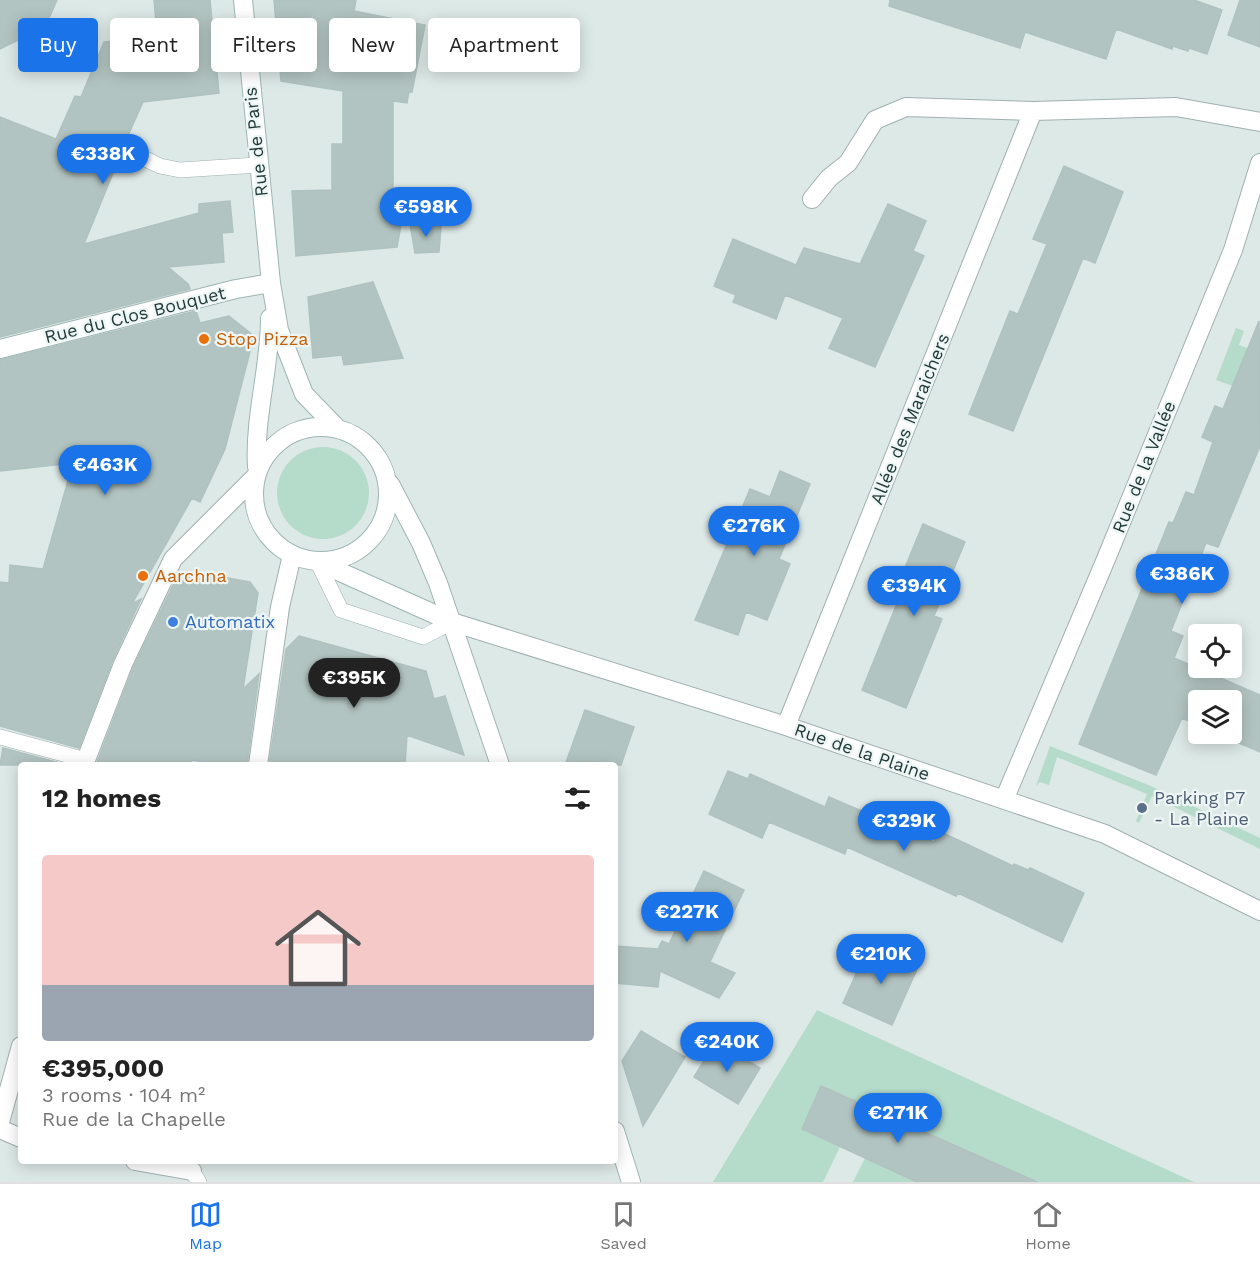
<!DOCTYPE html>
<html lang="en">
<head>
<meta charset="utf-8">
<style>
  :root { --surface:#fff; --page:#f2f2f2; --text:#222; --muted:#767676; --line:#e0e0e0; --accent:#1a73e8 }
  body { margin:0; font-family:"Work Sans",sans-serif; background:var(--page); color:var(--text); height:100vh; display:flex; flex-direction:column; font-size:22px; white-space:nowrap }
  * { box-sizing:border-box; margin:0 }
  p { font-size:20px; color:var(--muted) }
  .icon { flex:none; width:33px; height:33px; fill:none; stroke:currentColor; stroke-width:2; stroke-linecap:round; stroke-linejoin:round }
  .map { position:relative; flex:1; overflow:hidden }
  .drawer { position:absolute; left:18px; top:762px; width:600px; height:402px; display:flex; flex-direction:column; background:var(--surface); border-radius:6px; box-shadow:0 3px 15px #0003 }
  .drawer>* { flex:none }
  .top-card { position:absolute; left:18px; top:18px; width:600px; height:54px; display:flex; gap:12px }
  .tools { position:absolute; left:1188px; top:624px; display:grid; gap:12px }
  .tools a { display:grid; place-items:center; width:54px; height:54px; border-radius:6px; background:var(--surface); box-shadow:0 3px 15px #0003; font-size:30px }
  .price { position:absolute; translate:-50% -51px; padding:0 14px; border-radius:21px; background:var(--accent); color:#fff; font-size:20px; line-height:39px; filter:drop-shadow(0 2px 3px #0008) }
  .price::after { content:''; position:absolute; left:50%; top:36px; width:18px; height:14px; margin-left:-9px; background:inherit; clip-path:polygon(0 0,100% 0,50% 100%) }
  .price.active { background:#222; color:#fff }
  ul { padding:0; list-style:none }
  li { display:grid; align-content:center; gap:12px; height:318px; padding:0 24px }
  li+li { border-top:2px solid var(--line) }
  li span { display:grid; place-items:center; height:186px; border-radius:6px; color:#555 }
  li>.icon { margin-inline-start:auto }
  span .icon { width:108px; height:108px; fill:#fffc; stroke-width:1 }
  li b { font-size:26px }
  h2 { display:flex; justify-content:space-between; align-items:center; height:72px; padding:0 24px; font-size:26px }
  .pill { padding:0 21px; border-radius:6px; background:var(--surface); box-shadow:0 3px 15px #0003; font-size:21px; line-height:54px }
  .pill.active { background:var(--accent); color:#fff }
  .menu { display:flex; justify-content:space-around; align-items:center; height:84px; border-top:2px solid var(--line); background:var(--surface); font-size:16px; color:var(--muted) }
  .menu a { display:grid; justify-items:center; gap:3px }
  .menu .active { color:var(--accent) }
  .map>svg:first-child { display:block }
</style>
</head>
<body>
<div class="map">
<svg width="1260" height="1182" viewBox="0 0 1260 1182">
  <rect width="100%" height="100%" fill="#dde9e7"/>
  <path fill="#b5dbca" d="M1236,328l8,3 -5,14 21,8v29l-22,-9 -5,13 -17,-6z
    M277 493a46 46 0 1 1 92 0a46 46 0 1 1-92 0Z
    M1050,746l101,40 109,52v11l-108,-53 -13,27 -3,-2 11,-27 -90,-37 -8,28 -9,-3 -4,4z
    M817,1010l377,172h-157l-216,-96 -19,43 38,18 -17,35h-110z
    M865,1158l52,24h-64z"/>
  <path fill="#b2c4c1" stroke="#afc2c0" stroke-width="1.5" d="M0,0h57l-12,27 -45,22z
    M154,0h56l9,93 -76,9 -17,38 -8,6 2,10 -36,88 115,-31v-9l31,-3 3,31 -11,1 2,29 -56,5 20,17 2,5 -190,48v-220l56,22 19,-43 6,1 23,-55 47,-4 -1,-15 6,-1z
    M274,0h82l-2,11 71,14 -13,67 -3,-1 -2,12 -14,-2v118h9l-5,28 -101,9 -4,-65 40,-1v-46h11v-53l-62,-10z
    M890,0h304l28,10 -15,44 -18,-6 -1,3 -15,-5 -1,3 -56,-20 -10,30 -81,-27 -5,16 -131,-42z
    M1240,0h20v47l-32,-12z
    M1064,166l59,26 -28,71 -12,-5 -70,173 -44,-17 41,-103 8,3 29,-70 -14,-5z
    M888,204l38,17 -13,30 11,5 -49,111 -46,-19 14,-30 -58,-23 -9,24 -43,-17 3,-7 -22,-9 19,-47 63,26 8,-17 56,16z
    M410,224l31,3 -2,25 -24,1z
    M373,282l30,76 -59,7 -2,-10 -29,3 -5,-61z
    M196,311l4,12 29,-7 25,20 -29,113 -25,53 -8,-4 -60,106 9,-5 -28,61 -34,88 -79,-22v-144l9,1 1,-18 33,4 30,-106 -73,8v-111z
    M1259,321l1,125 -42,101 -12,-4 -35,88 12,5 -9,22 86,37v57l-42,-18h14v-34h-34v25l-16,-7 -26,57 -77,-31 90,-222 4,1 13,-31 8,3 19,-53 -11,-5 13,-31 8,3z
    M780,471l30,13 -31,75 11,5 -23,56 -21,-8 -8,23 -43,-15 55,-131 20,8z
    M923,524l42,18 -31,74 8,3 -36,89 -44,-18 36,-89 -6,-2z
    M199,573l51,9 8,11 -15,96 16,-15 -12,91h-27l-28,-5 -1,5h-95l37,-97 40,-83z
    M299,636l127,35 8,28 11,-3 19,59 -57,-20 -2,30h-136l17,-116z
    M585,710l49,17 -13,38h-56z
    M3,748l64,17h-67z
    M728,771l20,8 2,-5 75,33 4,-10 105,45 5,-11 74,35 1,-2 14,6 2,-2 54,25 -22,49 -104,-49 -2,3 -109,-49 -2,7 -76,-32 -7,16 -53,-24z
    M704,871l40,19 -34,72 25,11 -16,25 -59,-27 -2,16 -43,-4v-37l43,3 4,-8 7,3z
    M869,945l49,22 -26,58 -49,-22z
    M641,1031l44,26 -42,69 -21,-65z
    M716,1041l44,27 -22,36 -44,-27z
    M821,1086l216,96h-120l-115,-53z"/>
  <g fill="none" stroke-linecap="round" stroke-linejoin="round">
    <g stroke="#a0b0af" stroke-width="16">
      <path id="service" d="M127,150l33,16 20,4 78,-5
        M317,561l24,49 82,27 29,-15
        M0,737l86,23
        M192,1171l7,11"/>
    </g>
    <g stroke="#a0b0af" stroke-width="20">
      <path id="minor" d="M812,199l17,-21 19,-15 27,-43 31,-13 127,4 143,-4 84,15
        M452,622l334,104 319,108 155,77
        M786,726l247,-615
        M84,765l39,-101 50,-105 81,-81
        M258,765l22,-158 12,-52
        M1004,800l102,-241 127,-309 27,-87
        M0,1122l21,-76
        M0,1129l21,9
        M135,1161l57,10"/>
    </g>
    <g stroke="#9cb5b3" stroke-width="20">
      <path id="secondary" d="M243,0l28,283 8,47 25,64 33,34
        M0,349l236,-60 35,-6
        M254 494a67 67 0 1 1 134 0a67 67 0 1 1-134 0Z
        M257,467c-3,-50 13,-99 13,-149
        M390,484l31,59 17,40 62,182
        M318,562l134,60
        M615,1131l16,51"/>
    </g>
    <use href="#service" stroke="#fff" stroke-width="15"/>
    <use href="#minor" stroke="#fff" stroke-width="18"/>
    <use href="#secondary" stroke="#fff" stroke-width="18"/>
  </g>
  <g fill="#e8710a" stroke="#edf6f4" stroke-width="2">
    <circle cx="204" cy="339" r="6"/>
    <circle cx="143" cy="576" r="6"/>
  </g>
  <circle fill="#3f7fe0" stroke="#edf6f4" stroke-width="2" cx="173" cy="622" r="6"/>
  <circle fill="#5c6f8a" stroke="#edf6f4" stroke-width="2" cx="1142" cy="808" r="6"/>
  <g text-anchor="middle" stroke-width="4.5" stroke-linejoin="round" paint-order="stroke">
    <g font-size="18" fill="#1f3838" stroke="#edf6f4">
      <text transform="translate(256 142) rotate(-96)" y="6">Rue de Paris</text>
      <text transform="translate(135 315) rotate(-14)" y="6">Rue du Clos Bouquet</text>
      <text transform="translate(910 419) rotate(-68)" y="6">Allée des Maraichers</text>
      <text transform="translate(1144 467) rotate(-68)" y="6">Rue de la Vallée</text>
      <text transform="translate(862 752) rotate(19)" y="6">Rue de la Plaine</text>
    </g>
    <g font-size="18" fill="#c56008" stroke="#edf6f4" text-anchor="start">
      <text x="216" y="345">Stop Pizza</text>
      <text x="155" y="582">Aarchna</text>
    </g>
    <g font-size="18" fill="#366cbe" stroke="#edf6f4" text-anchor="start">
      <text x="185" y="628">Automatix</text>
    </g>
    <g font-size="18" fill="#4e5e75" stroke="#edf6f4" text-anchor="start">
      <text x="1154" y="804">Parking P7<tspan x="1154" dy="21">- La Plaine</tspan></text>
    </g>
  </g>
</svg>
<div class="tools">
<a><svg class="icon" aria-label="locate" viewBox="0 0 24 24"><circle cx="12" cy="12" r="6"/><path d="M12 2v4M12 18v4M2 12h4M18 12h4"/></svg></a>
<a><svg class="icon" aria-label="layers" viewBox="0 0 24 24"><path d="M12 4l9 5-9 5-9-5zM3 14l9 5 9-5"/></svg></a>
</div>
<b class="price" style="left:103px;top:185px">€338K</b>
<b class="price" style="left:426px;top:238px">€598K</b>
<b class="price" style="left:105px;top:496px">€463K</b>
<b class="price" style="left:754px;top:557px">€276K</b>
<b class="price" style="left:1182px;top:605px">€386K</b>
<b class="price" style="left:914px;top:617px">€394K</b>
<b class="price active" style="left:354px;top:709px">€395K</b>
<b class="price" style="left:904px;top:852px">€329K</b>
<b class="price" style="left:687px;top:943px">€227K</b>
<b class="price" style="left:881px;top:985px">€210K</b>
<b class="price" style="left:727px;top:1073px">€240K</b>
<b class="price" style="left:898px;top:1144px">€271K</b>
<div class="top-card">
<a class="pill active">Buy</a>
<a class="pill">Rent</a>
<a class="pill">Filters</a>
<a class="pill">New</a>
<a class="pill">Apartment</a>
</div>
<section class="drawer">
<h2>12 homes<svg class="icon" aria-label="filters" viewBox="0 0 24 24"><path d="M4 7h16M4 17h16"/><circle cx="9" cy="7" r="2"/><circle cx="15" cy="17" r="2"/></svg></h2>
<ul>
<li><span style="background:linear-gradient(#f6c9c9 70%,#9aa5b1 0)"><svg class="icon" aria-label="home" viewBox="0 0 24 24"><path d="M3 11l9-7 9 7M6 9v11h12V9"/></svg></span><div><b>€395,000</b><p>3 rooms · 104 m²</p><p>Rue de la Chapelle</p></div></li>
</ul>
</section>
</div>
<nav class="menu">
<a class="active"><svg class="icon" aria-label="map" viewBox="0 0 24 24"><path d="M3 6l6-2 6 2 6-2v14l-6 2-6-2-6 2zM9 4v14M15 6v14"/></svg>Map</a>
<a><svg class="icon" aria-label="saved" viewBox="0 0 24 24"><path d="M7 4h10v16l-5-4-5 4z"/></svg>Saved</a>
<a><svg class="icon" aria-label="home" viewBox="0 0 24 24"><path d="M3 11l9-7 9 7M6 9v11h12V9"/></svg>Home</a>
</nav>
</body>
</html>
